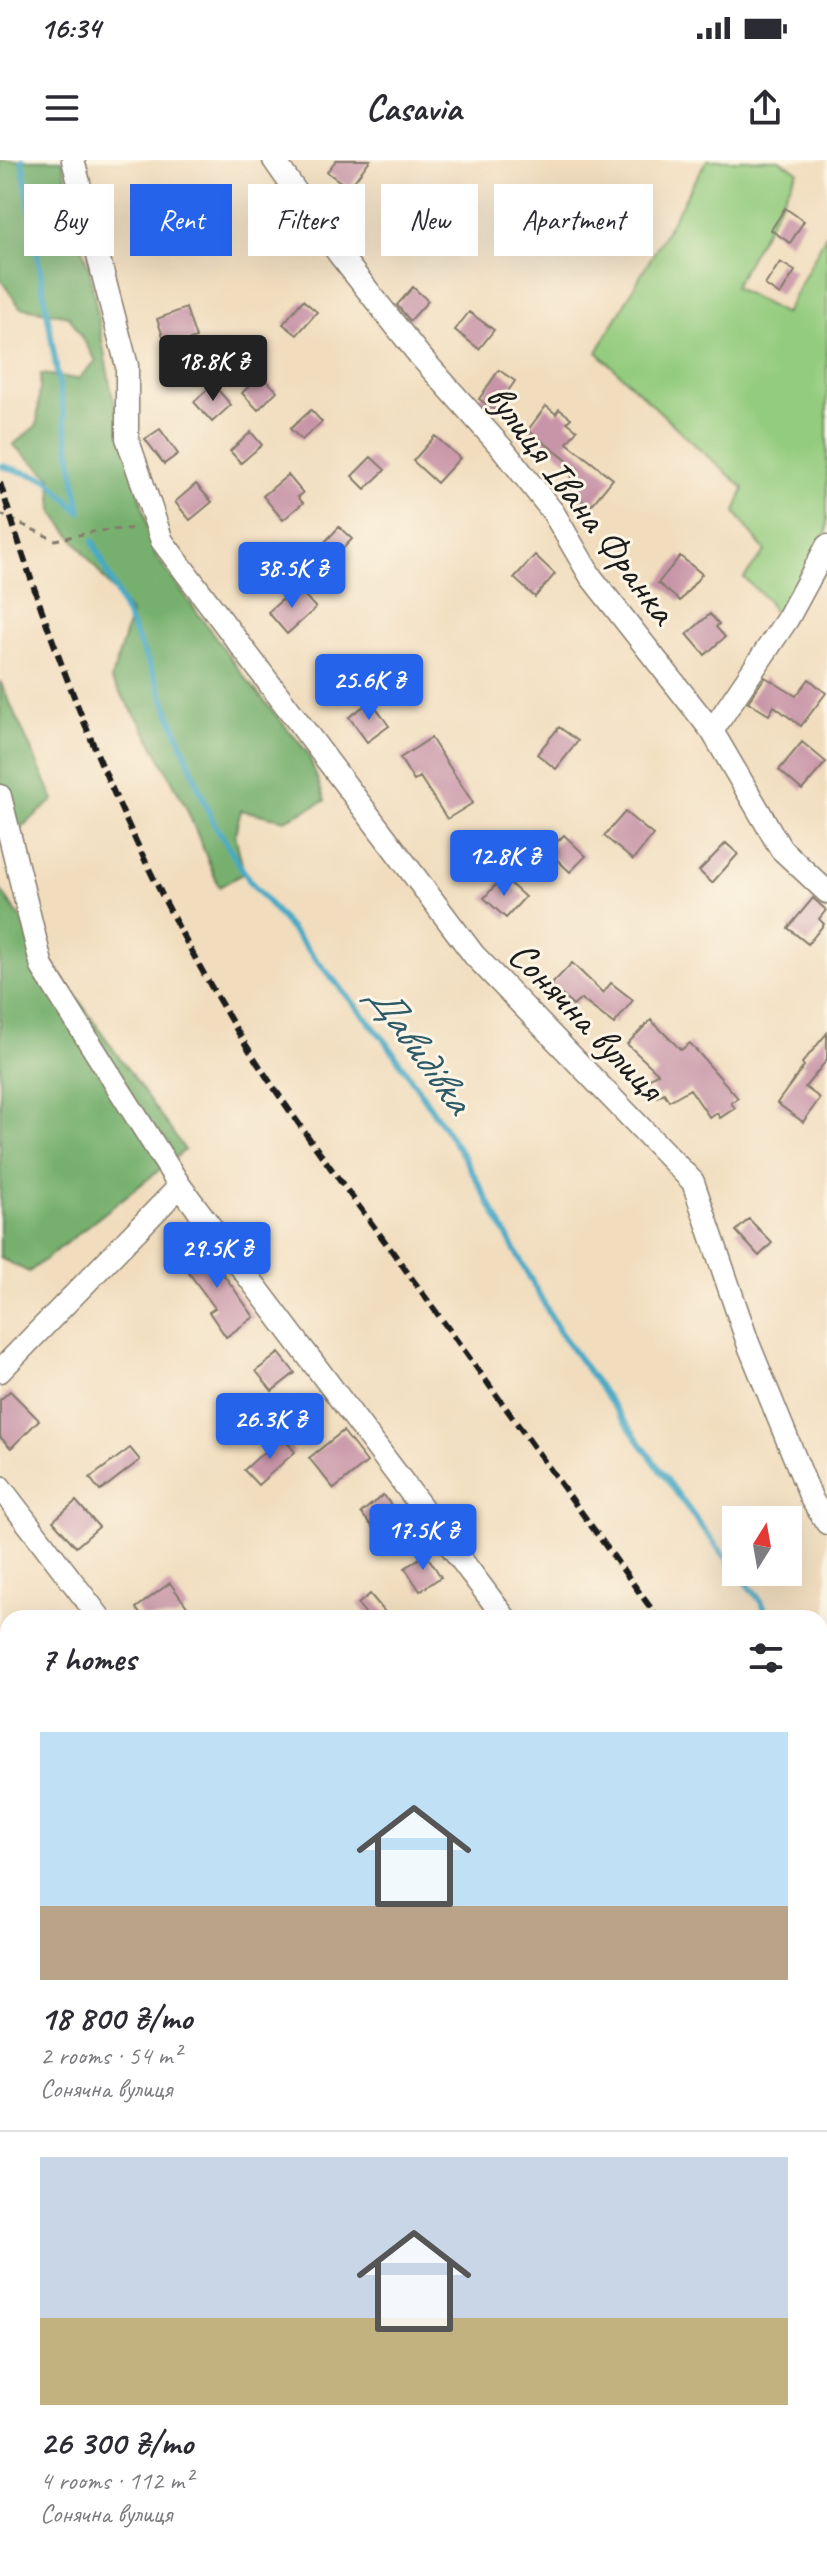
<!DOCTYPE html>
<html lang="en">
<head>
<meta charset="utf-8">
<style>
  :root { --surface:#fff; --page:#f2f2f3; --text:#2b2b33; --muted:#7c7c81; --line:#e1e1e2; --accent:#2563eb }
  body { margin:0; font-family:Caveat,sans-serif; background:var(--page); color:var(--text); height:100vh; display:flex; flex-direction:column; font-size:30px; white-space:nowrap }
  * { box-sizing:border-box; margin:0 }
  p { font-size:26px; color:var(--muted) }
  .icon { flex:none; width:44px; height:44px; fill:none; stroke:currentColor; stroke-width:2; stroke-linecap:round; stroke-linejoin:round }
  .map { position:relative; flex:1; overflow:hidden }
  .drawer { position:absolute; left:0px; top:1450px; width:828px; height:962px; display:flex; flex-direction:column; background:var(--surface); border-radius:24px 24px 0 0; box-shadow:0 8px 32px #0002 }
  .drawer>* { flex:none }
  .banner { position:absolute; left:24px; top:24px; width:780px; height:72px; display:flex; gap:16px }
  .needle { width:52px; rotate:11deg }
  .controls { position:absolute; left:722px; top:1346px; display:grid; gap:16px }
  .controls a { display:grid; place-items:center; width:80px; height:80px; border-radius:0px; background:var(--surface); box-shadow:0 8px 32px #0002; font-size:40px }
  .price { position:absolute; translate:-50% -68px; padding:0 18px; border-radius:8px; background:var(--accent); color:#fff; font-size:26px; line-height:52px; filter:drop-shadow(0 2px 4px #0008) }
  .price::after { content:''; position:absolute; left:50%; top:48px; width:24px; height:18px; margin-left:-12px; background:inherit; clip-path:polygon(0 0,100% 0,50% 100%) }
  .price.active { background:#222; color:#fff }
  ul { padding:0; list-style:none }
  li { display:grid; align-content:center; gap:16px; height:424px; padding:0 40px }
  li+li { border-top:2px solid var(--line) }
  li span { display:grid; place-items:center; height:248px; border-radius:0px; color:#555 }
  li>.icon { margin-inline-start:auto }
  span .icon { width:144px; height:144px; fill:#fffc; stroke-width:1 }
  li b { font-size:34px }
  h2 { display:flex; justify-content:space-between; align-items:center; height:96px; padding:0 40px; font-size:34px }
  .tag { padding:0 28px; border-radius:0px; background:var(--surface); box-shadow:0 8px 32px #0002; font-size:28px; line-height:72px }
  .tag.active { background:var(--accent); color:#fff }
  .status { display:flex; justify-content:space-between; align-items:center; height:56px; padding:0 40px; background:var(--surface); direction:ltr }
  .status svg { height:22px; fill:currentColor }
  header { display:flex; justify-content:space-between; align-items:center; height:104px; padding:0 40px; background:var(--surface); font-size:36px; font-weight:600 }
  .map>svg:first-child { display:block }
</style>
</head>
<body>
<div class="status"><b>16:34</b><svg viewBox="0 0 49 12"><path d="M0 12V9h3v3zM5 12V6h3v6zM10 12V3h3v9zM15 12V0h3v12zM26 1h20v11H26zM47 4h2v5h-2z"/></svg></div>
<header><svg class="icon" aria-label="menu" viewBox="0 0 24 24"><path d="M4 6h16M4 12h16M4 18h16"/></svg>Casavia<svg class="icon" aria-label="share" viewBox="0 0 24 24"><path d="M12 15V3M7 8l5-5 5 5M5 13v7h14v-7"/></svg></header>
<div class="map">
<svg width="827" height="2411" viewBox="0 0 827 2411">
  <rect width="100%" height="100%" fill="#fcf5e5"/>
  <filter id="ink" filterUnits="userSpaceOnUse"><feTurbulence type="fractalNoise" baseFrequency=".0125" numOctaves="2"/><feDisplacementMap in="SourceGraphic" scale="16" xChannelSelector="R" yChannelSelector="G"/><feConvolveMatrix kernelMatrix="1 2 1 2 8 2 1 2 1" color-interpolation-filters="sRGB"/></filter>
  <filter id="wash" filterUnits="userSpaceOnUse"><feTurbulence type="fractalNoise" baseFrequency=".006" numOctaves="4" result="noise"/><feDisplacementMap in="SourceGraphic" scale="32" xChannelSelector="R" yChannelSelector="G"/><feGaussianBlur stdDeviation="1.8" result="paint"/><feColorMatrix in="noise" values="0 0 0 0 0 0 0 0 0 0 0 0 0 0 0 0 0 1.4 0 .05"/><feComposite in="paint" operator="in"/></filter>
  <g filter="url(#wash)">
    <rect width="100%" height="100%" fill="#f1ddbe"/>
    <path fill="#94cc7f" stroke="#58744e" stroke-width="2" d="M707,0h72l19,11 -64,116 51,27 42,-81v298l-50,86 -10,-17 -23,-22 21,-27 -30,-39 9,-24 -46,-40 -101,-96z"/>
    <path fill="#77b06e" stroke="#4a6645" stroke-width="2" d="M0,0h63l12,65 15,47 21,118 45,166 89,122 63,75 17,48 -40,19 -44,-10 -6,24 9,39 -25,14 -33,-80 -43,-81 -32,-46 20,-66 -78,-102 -2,-35 -38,-32 24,-20 4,-51 37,5 18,-18 -27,-45 -49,-9 -20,-28z
      M0,521l54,119 -54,45z
      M0,729l185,261 -156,122 -29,-14z
      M0,2138l8,3v263h202l-3,7h-207z"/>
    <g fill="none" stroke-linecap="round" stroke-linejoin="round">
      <path stroke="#46a9c5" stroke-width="6" d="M22,0l58,352
        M2,306l45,13 32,32
        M93,381l64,141 55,138 37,60 138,163 77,114 95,174 141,194 36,45
        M737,1412l23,28 10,18
        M820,1547l7,12"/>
    </g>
    <g id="blocks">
      <path fill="#c895a8" d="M336,0h34l-21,28 -22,-16z
        M186,27l9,26 -28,9 -8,-26z
        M437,33l23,16 -30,41 -23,-16z
        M785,48l19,13 -14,22 -19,-13z
        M780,102l15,9 -15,24 -15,-10z
        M413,127l15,14 -18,20 -13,-16z
        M303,140l14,12 -20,23 -14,-11z
        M186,148l10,30 -29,10 -10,-29z
        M469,152l25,18 -15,19 -24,-19z
        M499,210l16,11 -20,29 -16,-11z
        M261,215l16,16 -19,19 -16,-17z
        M213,224l18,21 -19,17 -18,-20z
        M546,246l10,8 3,-5 12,9 -4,4 10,8 -10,13 46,36 -23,28 -26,-21 14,-17 -50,-39z
        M311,250l11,12 -20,18 -12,-11z
        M160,269l18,25 -14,10 -19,-25z
        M251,272l11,13 -21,18 -11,-12z
        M435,276l25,22 -23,25 -24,-22z
        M371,297l14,13 -20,19 -13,-13z
        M288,315l15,18 -5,4 5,6 -20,17 -20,-24z
        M196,324l16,18 -22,18 -15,-18z
        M339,367l13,12 -31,33 -13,-12z
        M535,395l20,19 -20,23 -21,-19z
        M680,396l22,18 -22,27 -22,-18z
        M297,427l19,21 -29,26 -19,-22z
        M710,454l9,10 -3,3 9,10 -20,18 -18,-21z
        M765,517l31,19 13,-17 17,14 -25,33 -27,-20 -5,9 -21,-13z
        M371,541l18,25 -22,16 -18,-25z
        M559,567l19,14 -22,28 -19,-15z
        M431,578l42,65 -26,16 -27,-42 -6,4 -14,-23z
        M802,582l24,20 -24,28 -23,-20z
        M625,652l28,23 -20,25 -29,-24z
        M564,675l22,21 -16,16 -22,-21z
        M726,683l12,11 -26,29 -13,-12z
        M503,717l22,20 -19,21 -22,-20z
        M813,738l13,12 -7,9 5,5 -16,20 -20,-16z
        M572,803l31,30 8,-10 22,17 -19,24 -33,-25 -8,7 -22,-21z
        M651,860l30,30 9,-7 48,55 -7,5 4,5 -15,10 -3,-5 -7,5 -20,-29 -21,12 -5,-8 -7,4 -10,-17 11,-7 -31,-29z
        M827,873v27l-22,27 15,11 -17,24 -26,-19 27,-37 -2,-3z
        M749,1059l23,24 -13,13 -23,-25z
        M205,1083l20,26 -3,3 32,45 -28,20 -17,-25 6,-4 -35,-47z
        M279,1193l16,20 -23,18 -16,-20z
        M10,1231l29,29 -28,28 -11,-11v-37z
        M343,1271l24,31 -33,27 -25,-31z
        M282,1276l13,16 -37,33 -14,-15z
        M130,1288l10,12 -40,31 -10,-13z
        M383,1335l19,23 -22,18 -19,-23z
        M76,1341l23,26 -23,20 -23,-26z
        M426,1394l15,23 -21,14 -15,-23z
        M170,1423l18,25 -13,10h-32l-7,-10z
        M370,1434l20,24h-21l-11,-14z"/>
    </g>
  </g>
  <g filter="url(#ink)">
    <use href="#blocks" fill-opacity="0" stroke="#867c6d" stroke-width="2"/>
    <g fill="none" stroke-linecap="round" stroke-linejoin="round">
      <g stroke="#867c6d" stroke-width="25">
        <path id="minor" d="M73,0l54,206v72l35,103 312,414 219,227 55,161 64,157 15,23
          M274,0l65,94 80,101 83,93 51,64 38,65 121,154 69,118 46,43
          M712,571l76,-113 39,-72
          M0,636l42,171 138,219
          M0,1211l180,-185 325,432
          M0,1327l100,131
          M0,1691l8,-9
          M820,1848l7,9
          M658,2404l8,7
          M242,2411l2,-7"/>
      </g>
      <path stroke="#867c6d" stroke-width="3" stroke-dasharray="6 6" stroke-linecap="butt" d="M0,354l55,26 42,-9 40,-3
        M364,2404l3,7"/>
      <use href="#minor" stroke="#fff" stroke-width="22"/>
      <path stroke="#1c1c1c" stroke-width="6" stroke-dasharray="12 6" stroke-linecap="butt" d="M0,323c56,182 126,359 223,524 51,88 114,169 174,251 87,120 174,240 261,360
        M820,1681l7,10"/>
    </g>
  </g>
  <g text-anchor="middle" stroke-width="6" stroke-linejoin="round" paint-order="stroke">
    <g font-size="40" fill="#1c1c1c" stroke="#fcf5e5">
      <text transform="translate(582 343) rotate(53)" y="14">вулиця Івана Франка</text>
      <text transform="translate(587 860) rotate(46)" y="14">Сонячна вулиця</text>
    </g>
    <g font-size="42" font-style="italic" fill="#2f5b68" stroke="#fcf5e5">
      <text transform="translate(421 887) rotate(54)" y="15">Давидівка</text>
    </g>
  </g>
</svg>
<div class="controls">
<a><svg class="needle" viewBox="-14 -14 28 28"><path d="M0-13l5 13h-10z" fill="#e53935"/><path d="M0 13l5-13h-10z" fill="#7c7c81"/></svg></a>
</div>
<b class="price active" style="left:213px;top:243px">18.8K ₴</b>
<b class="price" style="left:292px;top:450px">38.5K ₴</b>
<b class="price" style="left:369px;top:562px">25.6K ₴</b>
<b class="price" style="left:504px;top:738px">12.8K ₴</b>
<b class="price" style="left:217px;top:1130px">29.5K ₴</b>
<b class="price" style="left:270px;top:1301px">26.3K ₴</b>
<b class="price" style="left:423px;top:1412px">17.5K ₴</b>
<div class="banner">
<a class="tag">Buy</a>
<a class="tag active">Rent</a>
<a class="tag">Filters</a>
<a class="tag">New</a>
<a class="tag">Apartment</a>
</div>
<section class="drawer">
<h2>7 homes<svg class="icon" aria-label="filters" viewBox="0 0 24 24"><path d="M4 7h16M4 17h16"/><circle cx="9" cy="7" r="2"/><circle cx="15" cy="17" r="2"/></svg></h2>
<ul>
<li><span style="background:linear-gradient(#bfe0f5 70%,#b9a48a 0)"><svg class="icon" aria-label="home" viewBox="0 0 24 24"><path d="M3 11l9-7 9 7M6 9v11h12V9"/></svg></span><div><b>18 800 ₴/mo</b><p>2 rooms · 54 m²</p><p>Сонячна вулиця</p></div></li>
<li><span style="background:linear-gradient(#c9d6e8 65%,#c2b280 0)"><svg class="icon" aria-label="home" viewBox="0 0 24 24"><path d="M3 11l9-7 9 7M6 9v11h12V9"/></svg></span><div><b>26 300 ₴/mo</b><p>4 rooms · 112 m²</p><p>Сонячна вулиця</p></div></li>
</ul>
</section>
</div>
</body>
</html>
